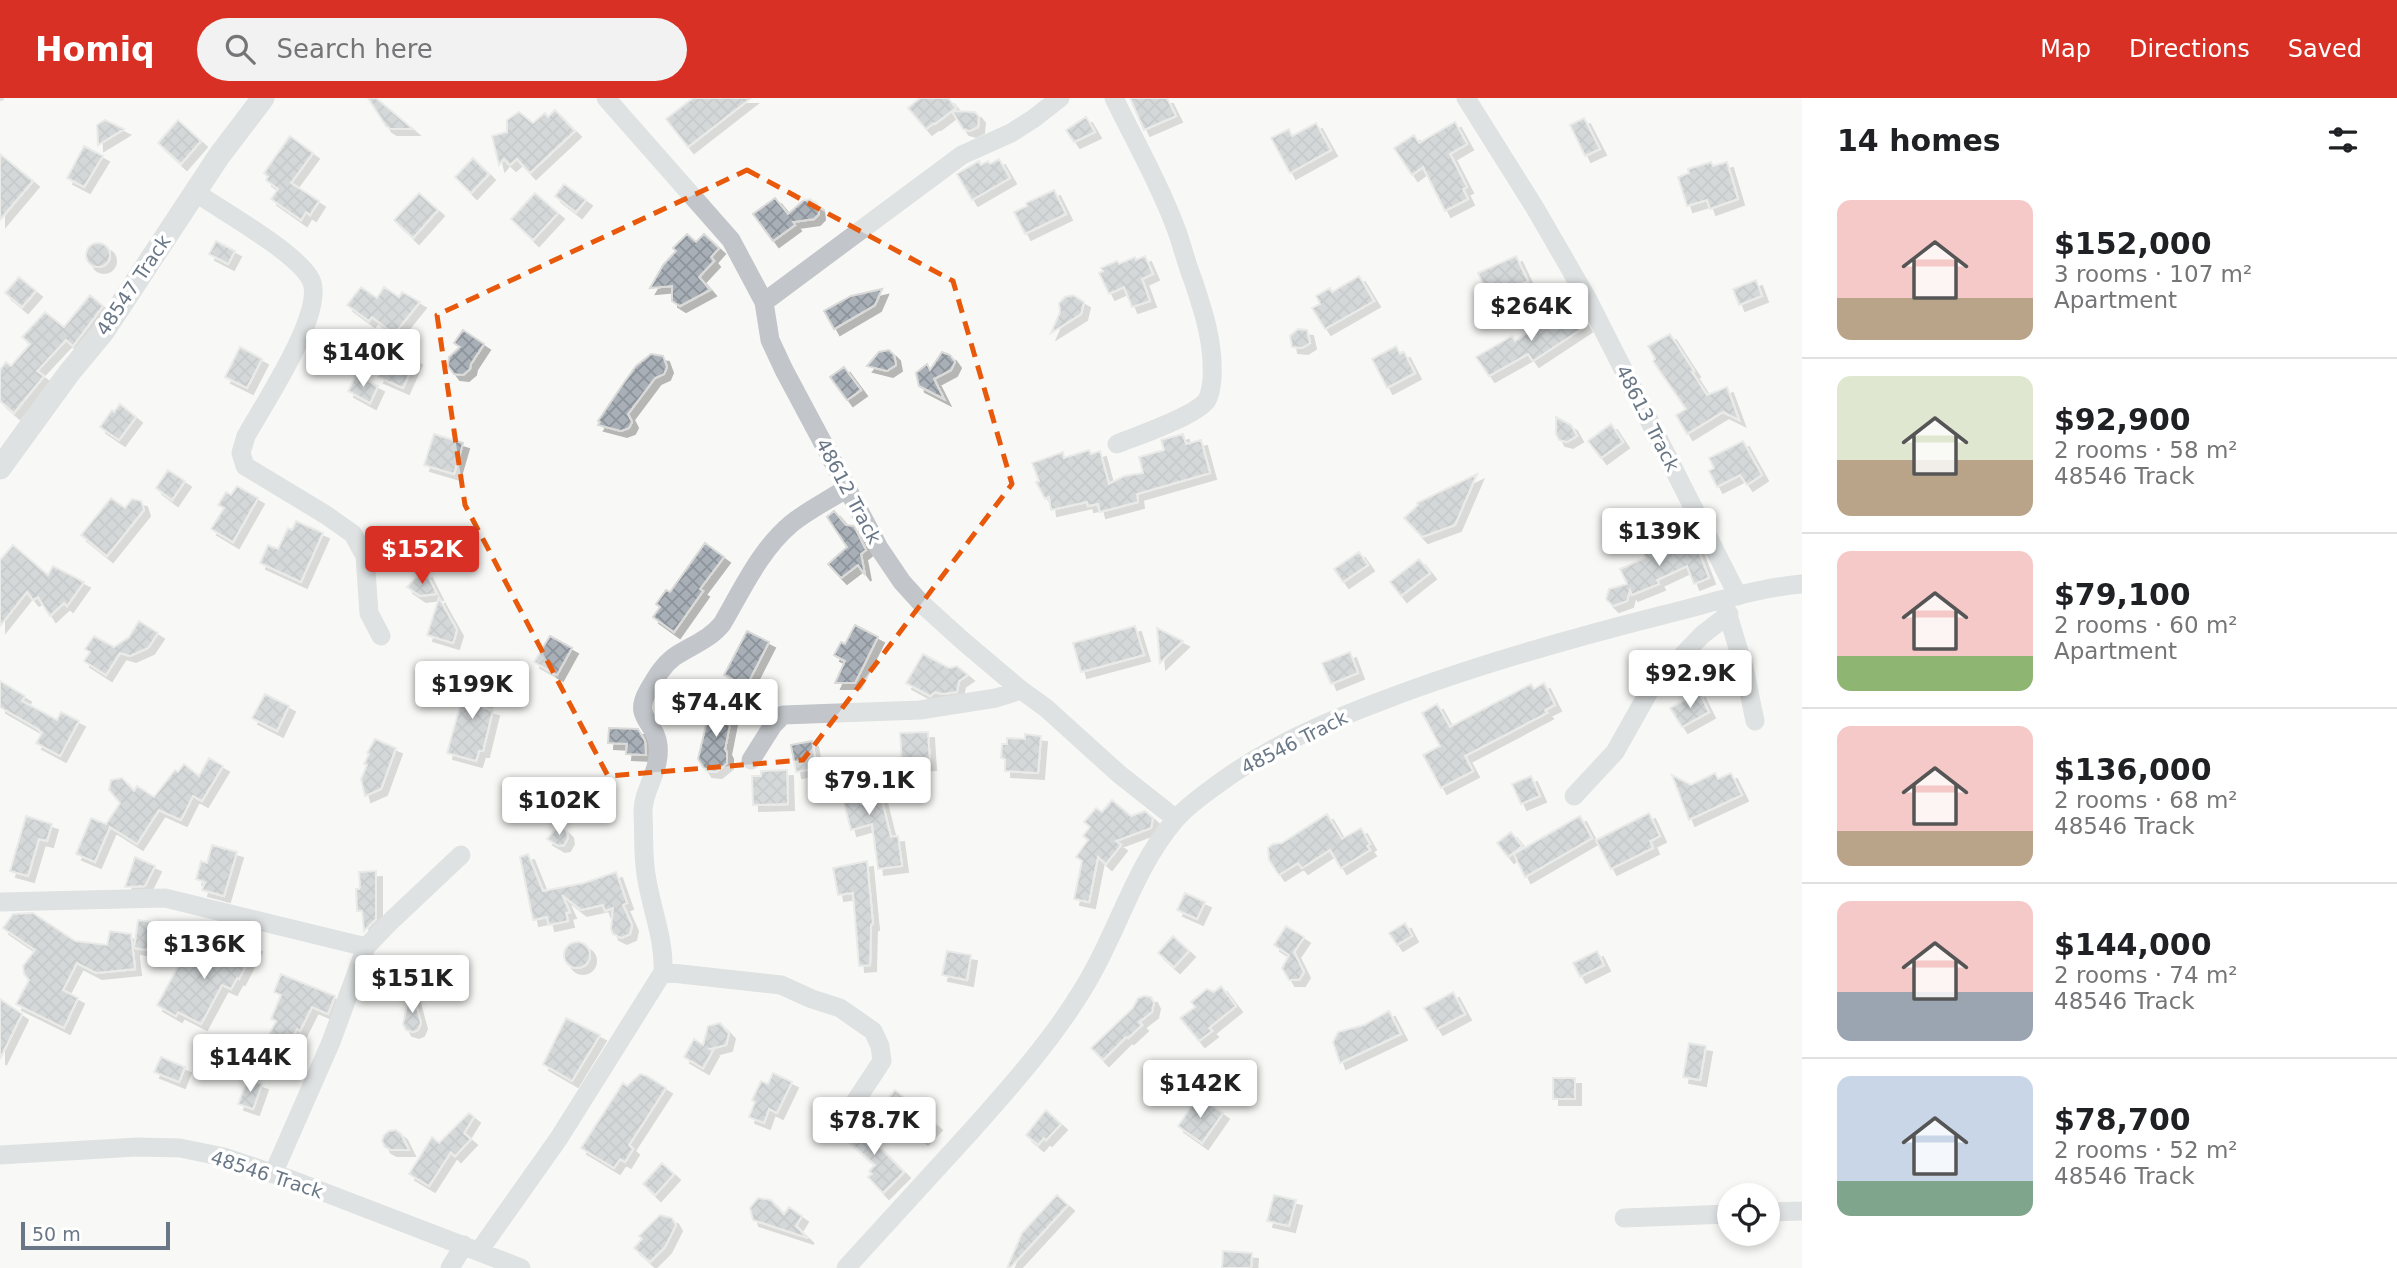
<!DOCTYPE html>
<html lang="en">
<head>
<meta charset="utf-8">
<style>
  :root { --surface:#fff; --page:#f2f2f2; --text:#202124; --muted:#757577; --line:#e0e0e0; --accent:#d93025 }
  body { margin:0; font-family:"DejaVu Sans",sans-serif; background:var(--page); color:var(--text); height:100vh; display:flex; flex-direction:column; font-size:26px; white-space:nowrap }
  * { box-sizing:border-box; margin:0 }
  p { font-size:23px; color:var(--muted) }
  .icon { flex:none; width:38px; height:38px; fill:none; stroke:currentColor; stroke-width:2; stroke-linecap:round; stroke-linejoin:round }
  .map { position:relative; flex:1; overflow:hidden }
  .sheet { display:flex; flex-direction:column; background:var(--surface); width:595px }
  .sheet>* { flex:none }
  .buttons { position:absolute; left:1717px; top:1085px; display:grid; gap:14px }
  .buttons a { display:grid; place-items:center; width:63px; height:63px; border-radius:50%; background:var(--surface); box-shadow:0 4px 10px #0003; font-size:35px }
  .scale { position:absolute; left:21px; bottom:18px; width:149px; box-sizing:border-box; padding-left:7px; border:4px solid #697786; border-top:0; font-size:19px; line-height:24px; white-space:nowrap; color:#697786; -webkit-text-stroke:5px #fff; paint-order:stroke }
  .price { position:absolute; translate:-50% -60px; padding:0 16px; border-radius:7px; background:#fff; color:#222; font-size:23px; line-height:46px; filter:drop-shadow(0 2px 4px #0008) }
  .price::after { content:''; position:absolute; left:50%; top:42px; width:21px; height:16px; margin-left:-10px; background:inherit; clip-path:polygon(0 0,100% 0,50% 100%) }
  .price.active { background:var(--accent); color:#fff }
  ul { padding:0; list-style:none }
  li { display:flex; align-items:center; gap:21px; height:175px; padding:0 35px }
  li+li { border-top:2px solid var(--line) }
  li span { display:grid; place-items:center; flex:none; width:196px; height:140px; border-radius:14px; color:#555 }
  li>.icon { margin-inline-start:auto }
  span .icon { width:84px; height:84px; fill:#fffc; stroke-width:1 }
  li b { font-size:30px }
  h2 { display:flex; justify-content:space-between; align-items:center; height:84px; padding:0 35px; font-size:30px }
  header { display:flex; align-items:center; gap:42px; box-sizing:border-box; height:98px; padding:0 35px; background:var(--accent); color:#fff }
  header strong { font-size:33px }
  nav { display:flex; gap:38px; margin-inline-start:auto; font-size:24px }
  .search { width:490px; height:63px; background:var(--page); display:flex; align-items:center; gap:18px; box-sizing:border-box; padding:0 24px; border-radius:38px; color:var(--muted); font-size:26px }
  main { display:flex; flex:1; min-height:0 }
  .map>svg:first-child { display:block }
</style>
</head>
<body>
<header>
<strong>Homiq</strong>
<div class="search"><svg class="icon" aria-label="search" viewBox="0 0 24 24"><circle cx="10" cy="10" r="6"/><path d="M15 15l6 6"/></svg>Search here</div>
<nav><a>Map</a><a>Directions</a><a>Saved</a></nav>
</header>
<main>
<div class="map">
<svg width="1802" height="1170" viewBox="0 0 1802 1170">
  <defs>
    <pattern id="building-cross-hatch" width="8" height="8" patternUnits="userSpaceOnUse" patternTransform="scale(1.75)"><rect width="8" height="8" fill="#a8afb6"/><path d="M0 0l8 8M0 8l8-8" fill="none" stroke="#8d939a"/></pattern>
    <filter id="shadow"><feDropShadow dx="6" dy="6" stdDeviation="0" flood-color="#0004"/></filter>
  </defs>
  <rect width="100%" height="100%" fill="#f8f9f6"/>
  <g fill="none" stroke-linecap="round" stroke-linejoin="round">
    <path stroke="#bac4c9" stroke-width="6" d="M0,0h1"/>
  </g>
  <path fill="url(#building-cross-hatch)" stroke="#dadad9" stroke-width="2" filter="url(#shadow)" d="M368,0h8l37,31h-22l-5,-3z
    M693,0h58l-63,49 -22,-28z
    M920,0h28l8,10 -21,16 -1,-1 -8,6 -18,-21z
    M1130,0h37l9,18 -32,14z
    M555,12l20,21 -45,42 -13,-14 -7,6 -6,-6 -5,6 -7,-29 15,-4v-12l12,-8 14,11 12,-10 3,4z
    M952,13l23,1 4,5 -1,10 -8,4 -7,-2z
    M1086,19l9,15 -21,10 -8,-12z
    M1584,20l16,31 -15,7 -15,-31z
    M105,22l19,9 -26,16 -1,-20z
    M178,22l23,21 -20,23 -23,-21z
    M1455,24l12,22 -17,10 17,33 -4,2 5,10 -23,12 -22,-44 -11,8 -18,-27 20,-13 5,8z
    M1316,25l15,27 -41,23 -19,-35 18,-9 3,7z
    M290,38l23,17 -22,30 28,18 -9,14 -4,-3 -5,8 -30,-21 7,-10 -12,-9 2,-3 -4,-4z
    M84,48l19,10 -19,31 -17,-9z
    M0,56l33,27 -33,39z
    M473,60l16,16 -18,19 -16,-16z
    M999,61l11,19 -38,22 -15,-26 22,-13 2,4 7,-4 2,3z
    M1711,64l2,4 14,-4 11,37 -28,10 -3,-9 -20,6 -9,-29 11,-4 -1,-4z
    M564,86l22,16 -10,12 -21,-16z
    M1054,92l12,24 -41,20 -11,-22 13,-6 -1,-3z
    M419,95l19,17 -25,28 -19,-18z
    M535,95l23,20 -25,27 -22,-21z
    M775,100l13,16 16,-14 6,-1 8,5 1,10 -5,5 -21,3 2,3 -22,16 -20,-27z
    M687,136l9,8 8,-8 15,14 -8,9 3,4 -15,16 11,13 -30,16 -8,-5v-15l-22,2 13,-23 13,-14 -3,-3z
    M216,143l19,10 -7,13 -19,-10z
    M86 157a12 12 0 1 1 24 0a12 12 0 1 1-24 0Z
    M1145,158l8,18 -11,5 8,22 -18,6 -8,-20 -15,7 -10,-21 4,-2 -2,-3 16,-7 2,3 16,-7 1,3z
    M1516,158l12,25 -39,17 -11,-25z
    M1359,178l15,25 -49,28 -13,-21 8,-4 -4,-8 14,-8 2,4z
    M19,179l17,14 -14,16 -17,-14z
    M1756,182l6,16 -23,9 -6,-16z
    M361,189l16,11 7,-11 15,10 3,-5 18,10 -26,32 -22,-17 -3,4 -22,-16z
    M882,191l-7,16 -41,24 -10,-18 27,-15z
    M90,197l13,11 -30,40 -7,-6 -29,31 7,5 -30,37 -14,-12v-31l6,-8 5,4 19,-22 -8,-7 23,-25 19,15z
    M1073,197l11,7 -3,12 -30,19 9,-21 -1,-9 6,-6z
    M1576,212l10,16 -53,35 -5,-7 -39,22 -13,-19 36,-21 3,5 28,-19 2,3 12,-8 3,4z
    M1298,231l9,1 3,13 -8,5 -10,-1 -2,-11z
    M463,232l21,14 -13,20 -1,5 -7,6 -9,-1 -6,-8 1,-9 11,-10 -6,-4z
    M1670,236l24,37 -2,1 15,23 20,-8 12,33 -16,-8 -36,22 -11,-19 10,-6 -33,-48 2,-2 -7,-13z
    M394,244l16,7 -3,6 9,4 -13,29 -25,-11z
    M1396,248l4,8 4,-2 11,21 -28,15 -15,-29z
    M240,249l22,12 -15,29 -22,-11z
    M889,252l5,5 2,10 -9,6 -20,-5 12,-14z
    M942,254l8,3 5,7 -4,8 -17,9 10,20 -25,-13 -3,-13 11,-9 3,6z
    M651,256l12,2 4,11 -3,7 -9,4 -27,36 4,8 -3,6 -8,3 -23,-6 2,-3 -2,-1 25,-37 13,-18z
    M844,269l17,23 -14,10 -17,-23z
    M356,277l22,11 -8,17 -22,-12z
    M120,306l16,13 -17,23 -19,-13 12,-17 2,2z
    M1556,319l15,8 6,11 -10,6 -8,-2 -3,-6z
    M1611,326l12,18 -22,16 -13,-17z
    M434,336l29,9 -9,31 -30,-9z
    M1183,336l3,10 15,-4 9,33 -73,21 1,8 -38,10 -2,-8 -10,2 -1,-4 -36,8 -2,-13 -4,2 -9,-17 3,-1 -7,-18 31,-11 1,6 25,-8 2,4 9,-3 9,33 15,-8 19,-3 -4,-16 25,-7 -3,-10z
    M1743,343l19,34 -15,10 -7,-10 -23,12 -8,-16 5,-3 -5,-10z
    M168,372l17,11 -13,19 -16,-12z
    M1477,376l-22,51 -33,12 -18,-19 14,-13 -1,-2z
    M237,388l21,12 -25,44 -22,-13 13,-21 -6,-3 8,-13 5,3z
    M111,400l14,10 7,-9 9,2 3,9 -37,46 -26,-21z
    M834,413l12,14 8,1 12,24 -5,4 4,21 -7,-10 -17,13 -13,-14 19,-17 -20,-30z
    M296,423l27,12 -22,49 -41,-19 8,-18 10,4 10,-21 4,2z
    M1674,438l6,10 14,-7 15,39 -15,6 -7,-18 -30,14 2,4 -27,11 -2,-5 -3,11 -14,5 -7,-7 3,-10 18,-5 -7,-15 25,-11 -3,-7z
    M705,445l19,14 -24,32 3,2 -29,41 -21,-15 7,-10 -4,-3 10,-14 4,2z
    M13,447l35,30 5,-9 31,16 -17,24 -3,-3 -14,13 -12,-19 -5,3 -6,-8 -27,34v-66z
    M1359,454l9,13 -25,17 -9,-13z
    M1419,461l11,14 -29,23 -11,-14z
    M426,474l11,22 -17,2 -13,-9 8,-9z
    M439,500l18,32 -4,13 -26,-8z
    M139,523l19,12 -10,15 -18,8 -10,-3 -14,22 -22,-14 6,-9 -5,-3 9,-13 20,11 15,-10z
    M855,527l23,12 -23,46h-20l10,-22 -11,-6 7,-13 4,2z
    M1135,528l9,29 -63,17 -8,-29z
    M1157,530l26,13 -23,22z
    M747,533l22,11 -20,39 -10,6 -5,-7 -10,-5z
    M550,538l22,12 -15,27 -23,-13z
    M1350,554l8,21 -27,11 -9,-21z
    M923,556l26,14 8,-2 11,9 -9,6 -2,11 -15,2 -7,-2 -5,4 -24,-13z
    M470,577l23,11 -10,22 10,2 -10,41h-4l-3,10 -29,-8 16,-58 -3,-1z
    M0,583l25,15 -3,5 35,19 4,-8 18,9 -19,35 -24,-13 6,-10 -4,-4 -38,-22z
    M1544,585l11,22 -10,5 2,3 -82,43 8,15 -32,17 -18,-33 17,-9 -18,-33 15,-9 13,23 81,-43 3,5z
    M1699,594l10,20 -27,15 -12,-19z
    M265,596l24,12 -12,25 -25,-13z
    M711,606l22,5 -8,40 2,4v10l-11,9 -10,-1 -8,-12z
    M609,630l29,1 7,12 1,14 -20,-1 1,-10 -19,-1z
    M928,634l2,32 -28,1 -2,-32z
    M1025,636l16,2 -3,37 -33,-2v-12l-4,-1 1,-14h5v-6l18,1z
    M375,641l21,9 -15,41 -16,7 -4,-17 6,-14 -3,-1 5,-10 -2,-1z
    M812,643l5,27 -21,4 -5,-27z
    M209,660l14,8 -21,35 -9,-5 -12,24 -22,-10 -22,34 -27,-17 -15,35 -19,-8 15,-36 15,6 14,-21 -11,-13 2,-10 11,-2 12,13 3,-5 17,11 21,-27 3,2 6,-8 15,12z
    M849,664l12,42 8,-2 -2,-19 10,-2 14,56 7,-1 4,30 -24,3 -6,-45 -21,6 -17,-64z
    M787,672l1,34 -35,1 -1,-29h9v-5z
    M1715,675l3,6 13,-6 11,22 -53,25 -17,-45 19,10z
    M1531,678l9,20 -19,8 -9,-20z
    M1112,702l19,16 14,-5 8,7 -2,10 -35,13 5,4 -15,19 -8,-7 -9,45 -15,-3 8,-38 -6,-4 12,-17 -5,-4 7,-9 -6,-5 12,-14 6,4z
    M1649,715l11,23 -10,5 3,7 -42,21 -15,-29z
    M1327,716l15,25 19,-11 9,16 -3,2 3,4 -29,18 -11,-18 -28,18 -4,-5 -19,12 -10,-15 -1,-12 5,-4 9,-1z
    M26,718l26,8 -5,17 -8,-2 -11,37 -18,-5z
    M1580,718l12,22 -67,39 -11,-23z
    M562,729l5,5 1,6 -4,7 -5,1 -12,-7 7,-8z
    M1511,734l11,14 -14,11 -11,-14z
    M212,747l25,7 -13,44 -22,-6 3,-8 -9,-3 5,-18 6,2z
    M528,756l15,37 41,-8 32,-11 11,31 -4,2 9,20 -2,9 -9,4 -8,-4 -2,-5 2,-21 -8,3 -2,-6 -22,5 -19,-15 8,17 -4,1 2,8 -19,4 -2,-8 -14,3 -13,-63z
    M135,759l20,9 -10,20 -20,1z
    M867,763l6,63 -2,1 -1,40 -11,1 -6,-73 -15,2 -5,-27z
    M376,773v48l-12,12 -2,-20h-5l-1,-22h3l1,-2 -1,-15z
    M1185,795l20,9 -8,17 -20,-9z
    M33,815l42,28 32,4 3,-14 21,3 4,35 -39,4 -19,-10 -14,27 15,8 -14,30 -48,-24 13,-24 -5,-6 -1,-8 12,-16 -32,-22 10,-14z
    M138,822l27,4 -4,28 -27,-4z
    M1405,825l7,13 -15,9 -8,-12z
    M1286,828l18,11 -10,15 10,20 -5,8h-10l-7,-12 7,-13 -15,-10z
    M1173,838l16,15 -15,16 -16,-14z
    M240,840l16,8 -17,33 -2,-1 -6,11 -9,-4 -21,39 -23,-12 -2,4 -19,-11 30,-55 27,10 4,-7 7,4 6,-11 4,2z
    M564 857a13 13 0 1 1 26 0a13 13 0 1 1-26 0Z
    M947,853l24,4 -4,25 -25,-5z
    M1597,853l7,14 -24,12 -7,-14z
    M281,876l54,22 -7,18 -16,-7 -12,24 -3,-2 -15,29 -20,-10 14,-27 -5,-2 10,-24 -7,-3z
    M411,888l10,37 -3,7 -5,2 -7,-2 -3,-6z
    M1221,888l15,20 -27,22 3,3 -13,10 -19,-23 15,-11 -4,-5 16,-13 7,3z
    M1453,894l12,22 -28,15 -13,-21z
    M1144,898l7,1 3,6 -2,9 -13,10 3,3 -14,13 -2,-1 -23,23 -12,-12 42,-40 5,-10z
    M0,901l22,15 -22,45z
    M1389,913l12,23 -61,29 -7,-21 5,-10 26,-7z
    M566,920l34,17 -28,46 -29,-17z
    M720,925l9,10 -3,12 -16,4 3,1 -10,18 -19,-11 10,-18 9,6 5,-19z
    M1689,945l17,3 -6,34 -17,-3z
    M161,959l24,10 -6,15 -25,-10z
    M773,975l19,9 -15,31 -8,-4 -5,14 -15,-6 6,-15 -3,-2 9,-19 7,3z
    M640,976l7,2 19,12 -37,57 4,4 -8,13 -5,-3 -6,9 -33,-20 42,-65 4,3z
    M1553,980h22v21h-22z
    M248,981l14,5 -9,25 -15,-5z
    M895,992l41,34 -14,15 -40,-33z
    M1198,999l25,16 -21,30 -24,-17z
    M1046,1012l15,14 -15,16 -2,-2 -6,7 -12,-10z
    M469,1015l5,4 -10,16 7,6 -16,17 -4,-4 -22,34 -20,-12 23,-37 7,6z
    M854,1022l17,15 -1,2 34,35 -21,21 -15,-16 4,-3 -3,-3 6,-6 -34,-30z
    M396,1032l5,4 8,16h-18l-6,-3 -3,-6 2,-6 5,-4z
    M662,1065l12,11 -19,21 -12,-11z
    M1057,1097l11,10 -58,63h-3l15,-35z
    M1274,1097l22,5 -7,26 -22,-5z
    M758,1100l13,2 13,14 5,-7 13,9 -6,10 12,12 -55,-18 -3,-12z
    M660,1117l12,3 4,7 -11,22 -15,15 -16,-14 8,-9 -3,-3z
    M1223,1153l29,2 -1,15h-29z"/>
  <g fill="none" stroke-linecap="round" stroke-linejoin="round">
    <path stroke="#c2c5c9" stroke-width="19" d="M606,0l125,142 33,62 6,38 14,30 95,178 23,34 19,21 42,38 58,49 25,18 73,66 57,45
      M1114,0c22,45 47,89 64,136 5,15 9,31 15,46 11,33 21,63 19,99 -1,7 -1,14 -5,21 -11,16 -70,36 -90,44
      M1466,0l69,110 52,90 151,298
      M195,94c27,19 103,61 116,88 15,32 -48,125 -65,156l-5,17 4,13 81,49 27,19 12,22 4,57 12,23
      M764,204l198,-147 49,-22 22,-14 27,-21
      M1725,507l19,63 11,53
      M751,662l22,-35 10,-10 137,-5 76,-12 25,-8
      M1574,698l41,-44 36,-64 51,-53 27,-21
      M0,804l165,-4 201,49
      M663,874l118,13 31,14 28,9 33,23 7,15 2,15 -27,41
      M0,1057l137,-8 43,1 44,9 71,24 226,87
      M273,1076l58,-132 35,-95 25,-26 70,-66
      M1768,1114l34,-1
      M1624,1120l105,-4
      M479,1153l80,-113 104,-166c2,-36 -15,-70 -18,-106 -2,-17 -1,-36 -2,-53 -1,-23 18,-41 15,-68 -2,-23 -26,-27 -10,-54 7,-12 14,-25 26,-34 16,-11 35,-17 48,-33 20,-34 38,-74 69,-100 17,-14 38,-24 56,-36
      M450,1170l14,-23
      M846,1170c42,-46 84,-92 126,-138 40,-45 80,-90 111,-141 34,-54 50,-120 92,-169 12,-14 28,-25 43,-36 50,-37 107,-62 166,-84 91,-35 184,-61 279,-85 46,-11 92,-27 139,-31"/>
    <path stroke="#c2c5c9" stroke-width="23" d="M0,370l69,-95 34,-41 116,-176 44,-58"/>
  </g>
  <path d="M0 0H1802V1170H0ZM747,72l206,111 59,203 -209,276 -195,16 -143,-271 -28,-190z" fill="#f8f9f6" fill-opacity=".55" fill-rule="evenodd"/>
  <path fill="none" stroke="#e8590c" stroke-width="5" stroke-dasharray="14 9" stroke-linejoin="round" d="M747,72l206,111 59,203 -209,276 -195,16 -143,-271 -28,-190z"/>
  <g text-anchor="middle" stroke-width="7" stroke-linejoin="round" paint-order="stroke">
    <g font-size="19" fill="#697786" stroke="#fff">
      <text transform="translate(133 187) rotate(-56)" y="7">48547 Track</text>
      <text transform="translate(1648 320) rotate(63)" y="7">48613 Track</text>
      <text transform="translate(849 393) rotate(62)" y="7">48612 Track</text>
      <text transform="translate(1294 644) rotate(-27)" y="7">48546 Track</text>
      <text transform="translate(267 1076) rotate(18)" y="7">48546 Track</text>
    </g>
  </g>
</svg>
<div class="buttons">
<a><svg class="icon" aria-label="locate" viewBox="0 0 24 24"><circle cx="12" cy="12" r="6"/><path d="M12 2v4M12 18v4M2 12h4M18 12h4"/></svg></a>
</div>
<div class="scale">50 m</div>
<b class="price" style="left:1531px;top:245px">$264K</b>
<b class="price" style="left:363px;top:291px">$140K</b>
<b class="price" style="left:1659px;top:470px">$139K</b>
<b class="price active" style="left:422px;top:488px">$152K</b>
<b class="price" style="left:1690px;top:612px">$92.9K</b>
<b class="price" style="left:472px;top:623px">$199K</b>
<b class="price" style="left:716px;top:641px">$74.4K</b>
<b class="price" style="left:869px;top:719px">$79.1K</b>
<b class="price" style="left:559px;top:739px">$102K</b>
<b class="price" style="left:204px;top:883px">$136K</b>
<b class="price" style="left:412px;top:917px">$151K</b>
<b class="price" style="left:250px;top:996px">$144K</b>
<b class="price" style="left:1200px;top:1022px">$142K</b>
<b class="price" style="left:874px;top:1059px">$78.7K</b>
</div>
<section class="sheet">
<h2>14 homes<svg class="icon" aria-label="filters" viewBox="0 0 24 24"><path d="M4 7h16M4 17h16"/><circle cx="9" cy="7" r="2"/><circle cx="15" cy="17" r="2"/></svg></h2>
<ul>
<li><span style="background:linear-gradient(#f6c9c9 70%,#b9a48a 0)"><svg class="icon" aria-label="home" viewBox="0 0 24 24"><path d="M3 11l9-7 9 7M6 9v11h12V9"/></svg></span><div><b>$152,000</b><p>3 rooms · 107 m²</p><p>Apartment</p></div></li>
<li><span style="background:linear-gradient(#dfe7d0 60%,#b9a48a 0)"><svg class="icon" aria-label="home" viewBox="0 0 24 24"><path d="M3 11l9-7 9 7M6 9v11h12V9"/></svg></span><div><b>$92,900</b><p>2 rooms · 58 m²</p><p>48546 Track</p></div></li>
<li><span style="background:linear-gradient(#f6c9c9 75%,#8fb573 0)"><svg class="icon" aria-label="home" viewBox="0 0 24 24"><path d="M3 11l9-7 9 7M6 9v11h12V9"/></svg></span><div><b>$79,100</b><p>2 rooms · 60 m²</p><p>Apartment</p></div></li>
<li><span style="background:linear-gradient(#f6c9c9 75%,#b9a48a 0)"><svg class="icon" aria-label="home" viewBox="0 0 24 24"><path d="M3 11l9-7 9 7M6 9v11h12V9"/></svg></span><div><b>$136,000</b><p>2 rooms · 68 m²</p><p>48546 Track</p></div></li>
<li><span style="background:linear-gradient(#f6c9c9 65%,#9aa5b1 0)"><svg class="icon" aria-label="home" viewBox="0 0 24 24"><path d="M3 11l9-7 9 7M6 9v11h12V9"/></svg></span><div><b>$144,000</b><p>2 rooms · 74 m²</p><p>48546 Track</p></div></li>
<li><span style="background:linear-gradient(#c9d6e8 75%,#7fa58c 0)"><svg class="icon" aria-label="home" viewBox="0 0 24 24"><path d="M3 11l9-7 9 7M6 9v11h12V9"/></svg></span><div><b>$78,700</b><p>2 rooms · 52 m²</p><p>48546 Track</p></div></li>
</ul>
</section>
</main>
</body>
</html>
